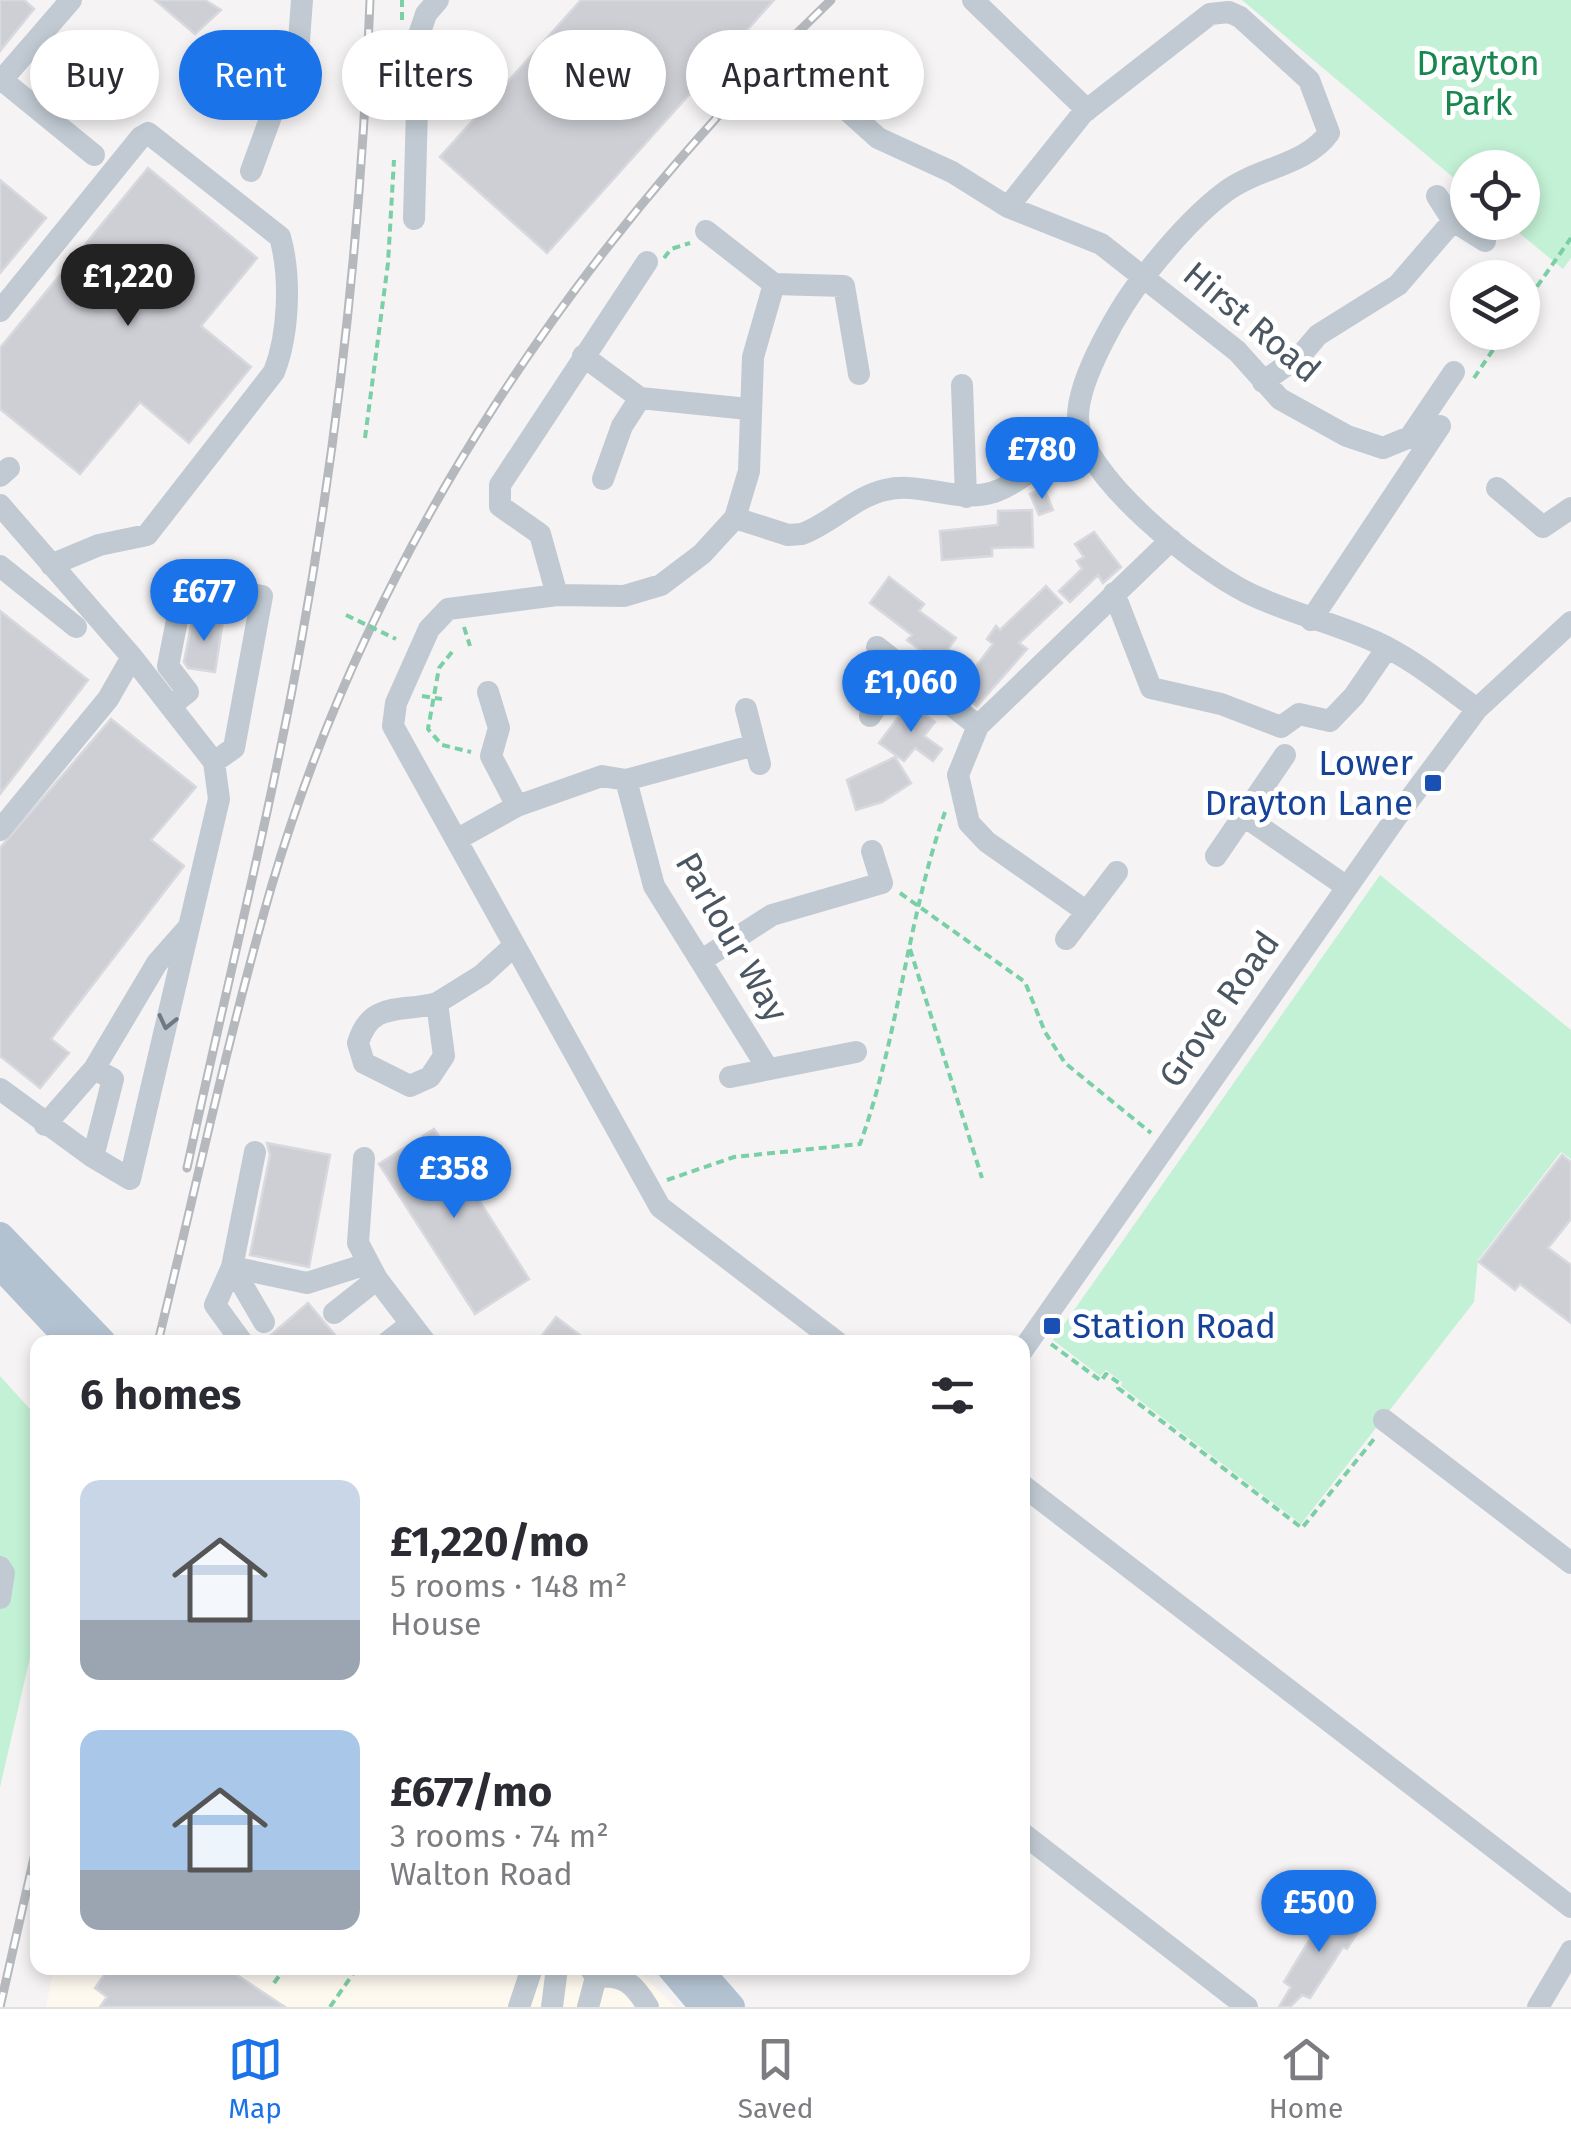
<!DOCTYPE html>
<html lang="en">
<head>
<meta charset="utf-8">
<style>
  :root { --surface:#fff; --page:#f7f7f7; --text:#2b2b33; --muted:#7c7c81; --line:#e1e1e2; --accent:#1a73e8 }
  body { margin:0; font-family:"Fira Sans",sans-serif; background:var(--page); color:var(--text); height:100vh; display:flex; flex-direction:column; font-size:38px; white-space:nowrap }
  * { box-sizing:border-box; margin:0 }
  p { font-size:32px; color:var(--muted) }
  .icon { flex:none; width:55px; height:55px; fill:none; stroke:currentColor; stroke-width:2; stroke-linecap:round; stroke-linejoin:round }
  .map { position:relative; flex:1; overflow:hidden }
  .details { position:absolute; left:30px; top:1335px; width:1000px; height:640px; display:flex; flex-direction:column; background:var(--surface); border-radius:20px; box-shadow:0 5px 15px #0003 }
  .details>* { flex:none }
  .hud { position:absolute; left:30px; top:30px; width:1000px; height:90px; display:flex; gap:20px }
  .controls { position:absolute; left:1450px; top:150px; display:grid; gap:20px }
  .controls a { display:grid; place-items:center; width:90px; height:90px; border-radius:50%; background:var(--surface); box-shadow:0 5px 15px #0003; font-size:50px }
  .price { position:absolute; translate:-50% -85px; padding:0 22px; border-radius:35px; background:var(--accent); color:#fff; font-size:32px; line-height:65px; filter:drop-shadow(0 2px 5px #0008) }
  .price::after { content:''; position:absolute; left:50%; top:60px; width:30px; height:22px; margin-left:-15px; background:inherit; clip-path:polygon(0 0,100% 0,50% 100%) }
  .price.selected { background:#222; color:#fff }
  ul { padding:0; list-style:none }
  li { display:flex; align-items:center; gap:30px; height:250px; padding:0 50px }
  li span { display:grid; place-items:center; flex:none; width:280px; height:200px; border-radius:20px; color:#555 }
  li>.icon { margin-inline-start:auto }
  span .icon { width:120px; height:120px; fill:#fffc; stroke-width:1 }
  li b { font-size:42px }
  h2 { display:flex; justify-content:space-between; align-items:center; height:120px; padding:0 50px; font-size:42px }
  .tag { padding:0 35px; border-radius:45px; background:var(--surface); box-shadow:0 5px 15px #0003; font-size:35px; line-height:90px }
  .tag.selected { background:var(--accent); color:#fff }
  .menu { display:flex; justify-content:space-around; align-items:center; height:140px; border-top:2px solid var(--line); background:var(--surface); font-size:28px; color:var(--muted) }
  .menu a { display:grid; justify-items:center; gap:5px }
  .menu .selected { color:var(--accent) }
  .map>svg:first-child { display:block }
</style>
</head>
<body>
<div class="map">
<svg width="1571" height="2007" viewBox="0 0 1571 2007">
  <rect width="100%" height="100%" fill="#f5f3f3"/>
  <path fill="#fdf9ef" d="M54,1968h581l41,39h-630z"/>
  <path fill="#c3f1d5" d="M1242,0h329v258l-8,11 -56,-46 15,-1v-54h-54l-1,21z
    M1380,875l191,155v129l-10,-7 -83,108 -4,42 -173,222 -180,-138 1,-4 -16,-12 -6,6 -47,-36z
    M0,1376l38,42 -1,209 -37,160z"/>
  <path fill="#cdcfd5" stroke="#d7d9de" stroke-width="2.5" d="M0,0h24l10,9 -34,42z
    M155,0h50l16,10 -26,24z
    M581,0h193l-227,253 -107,-96z
    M148,168l109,90 -56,68 50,41 -62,76 -49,-41 -60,72 -80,-65v-61z
    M0,180l46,38 -46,55z
    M1044,488l9,22 -14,5 -9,-21z
    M1032,510l1,37 -41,1v8l-50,4 -2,-29 58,-6v-14z
    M1094,532l27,35 -18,16 -5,-8 -28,27 -11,-11 23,-22 -5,-8 7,-4 -9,-13z
    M889,577l35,27 -5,7 37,27 -8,11 26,20 19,-25 -6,-5 9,-13 4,4 46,-44 16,17 -43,40 8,6 -50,57 -24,-19 6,-8 -52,-39 5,-5 -42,-32z
    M0,611l88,69 -88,114z
    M193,616l30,5 -8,51 -27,-4 -4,-6z
    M909,703l26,19 -11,14 18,13 -9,12 -18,-13 -11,13 -25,-18z
    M111,719l85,68 -45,53 33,26 -133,173 18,14 -29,35 -40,-32v-208z
    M895,757l16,26 -29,19 -26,8 -9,-30z
    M434,1129l95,150 -54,35 -96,-150z
    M267,1143l63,12 -21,112 -59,-12 20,-100z
    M1562,1155l9,7v57l-23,29 23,17v58l-51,-39 -5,6 -36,-28z
    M308,1303l33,39h-79l10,-8z
    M556,1317l33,25h-52z
    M1330,1906l31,21 -14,22 -4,-2 -33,51 -8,-3 -12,12h-11l12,-20 -7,-5z
    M109,1968h117l59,39h-185l7,-10 -12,-9z"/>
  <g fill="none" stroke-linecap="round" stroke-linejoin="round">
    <path stroke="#7ad0a6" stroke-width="4" stroke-dasharray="8 5" stroke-linecap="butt" d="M402,20v-20
      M664,258l7,-9 19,-6
      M1522,308l49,-70
      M1474,378l31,-46
      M365,438l23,-175 6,-103
      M464,627l6,19
      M452,652l-13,16 -11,61 14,16 29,7
      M422,696l20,3
      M900,893l125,89 20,50 20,31 86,70
      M910,949l72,229
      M667,1180l67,-23 126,-13c39,-108 47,-224 85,-332
      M1051,1344l50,37 5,-7 13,9 -1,5 184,140 72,-89
      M274,1983l11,-15
      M330,2007l27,-39"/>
    <path stroke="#c1cad2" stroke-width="22" d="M973,0l114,110
      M2,80l92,75
      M0,82l71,-82
      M842,86l6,25 30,27 74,34 56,35 93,37 136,107 43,48 67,37 36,12 27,-11 44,-65
      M251,171l48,-131 3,-40
      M1008,207l75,-94 127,-99 19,-2 11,5 69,63 20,53c-24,33 -71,34 -104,59 -28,21 -57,54 -79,82 -25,30 -68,104 -68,143 0,58 121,152 170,176 41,20 87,30 128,49 37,17 69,44 101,67
      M414,219l5,-184 7,-21 12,-14
      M1453,221l32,20
      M706,231l68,53 -21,73 -4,114 -14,47 -33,36 -41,31 -37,11 -67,-1 -109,14 -19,20 -33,74 -3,23 267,481 177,135
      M774,284l70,2 15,88
      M0,311l141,-174 7,-4 132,104c11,39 9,97 -6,135l-127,163 -48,10 -48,20
      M583,356l57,42 108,11
      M1263,382l38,-27 17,-20 80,-50 55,-64 -16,-25
      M962,385l4,112
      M0,476l9,-8
      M603,479l19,-53 18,-28
      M1497,488l46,39 28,-19
      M0,505l132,152
      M735,518l53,17 14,-1c30,-11 52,-37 83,-44 37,-9 71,14 109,2 32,-11 45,-36 89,-46
      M0,566l76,61
      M1114,593l37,95 70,16 60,23 18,-13 31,7 24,-25 33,-48
      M557,595l-17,-61 -40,-28v-21l147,-223
      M1311,620l129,-194
      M877,647l101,79
      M488,692l11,36 -8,28 26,50
      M170,706l18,-14 -20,-26 14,-71 10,-12 70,13 -28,152 -20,14
      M746,709l14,55
      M870,716l33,-48
      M626,780l28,106 114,183
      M1244,816l103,71
      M0,830l108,-131 24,-42 82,105 5,37 -89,380 -37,-22 20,-78 -19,-10 -49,56
      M456,840l61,-34 85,-30 24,4 129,-35
      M1216,856l69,-101
      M1087,912l-100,-70 -18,-19 -11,-48 20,-49 193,-186
      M1066,939l51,-67
      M702,960l70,-45 110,-32 -10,-32
      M437,1003c-36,10 -66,-3 -79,40l6,20 46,23 20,-9 14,-21 -7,-53 45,-28 32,-29
      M94,1069l63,-106 30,-34
      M730,1077l126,-25
      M0,1089l93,68
      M364,1158l-6,85 19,36 48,63
      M334,1313l43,-34
      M264,1322l-32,-55 75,16 60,-19
      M242,1342l-27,-37 17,-38 23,-115
      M388,1342l23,-18
      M1022,1351l373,-532 82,-110 94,-87
      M1384,1420l187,143
      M1022,1485l549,422
      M0,1567l4,6 -4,25
      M1022,1833l225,174
      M596,1977c28,-3 38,7 52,30
      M519,2007l13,-39
      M552,2007l5,-39
      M588,2007l8,-30 -6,-9
      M1538,2007l33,-56"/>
    <path stroke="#b3c2d1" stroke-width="28" d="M0,1236l102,106
      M0,1265l72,77
      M671,1968l33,39
      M697,1968l34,39"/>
    <g stroke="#b5b8bd" stroke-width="9">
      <path id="rail" d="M187,1168c38,-176 83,-353 115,-531 38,-211 60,-423 68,-637
        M158,1342c37,-151 70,-305 113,-454 99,-339 307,-645 560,-888
        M0,2007l38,-167"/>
    </g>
    <use href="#rail" stroke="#fff" stroke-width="5" stroke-dasharray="15" stroke-linecap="butt"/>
    <path stroke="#7ad0a6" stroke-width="4" stroke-dasharray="8 5" stroke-linecap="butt" d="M346,615l50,24"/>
  </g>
  <defs><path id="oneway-chevron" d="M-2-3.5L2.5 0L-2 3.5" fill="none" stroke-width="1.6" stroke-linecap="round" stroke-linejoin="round" transform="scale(2.5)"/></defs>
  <use stroke="#6e7983" href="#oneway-chevron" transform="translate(167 1022) rotate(103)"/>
  <g fill="#1a4fb4" stroke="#fff" stroke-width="4">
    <rect x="1423" y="773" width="20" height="20" rx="5"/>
    <rect x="1042" y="1316" width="20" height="20" rx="5"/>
  </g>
  <g text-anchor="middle" stroke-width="10" stroke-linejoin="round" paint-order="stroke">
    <g font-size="35" fill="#17864f" stroke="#fff">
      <text x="1478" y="75">Drayton<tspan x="1478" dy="40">Park</tspan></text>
    </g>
    <g font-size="35" fill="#4a5661" stroke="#fff">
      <text transform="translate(1252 322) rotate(40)" y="12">Hirst Road</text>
      <text transform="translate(732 937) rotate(60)" y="12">Parlour Way</text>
      <text transform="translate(1219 1009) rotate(-55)" y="12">Grove Road</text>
    </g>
    <g font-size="35" fill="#164399" stroke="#fff" text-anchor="end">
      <text x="1413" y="775">Lower<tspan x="1413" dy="40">Drayton Lane</tspan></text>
      <text x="1072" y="1338" text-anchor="start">Station Road</text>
    </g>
  </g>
</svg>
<div class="controls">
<a><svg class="icon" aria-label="locate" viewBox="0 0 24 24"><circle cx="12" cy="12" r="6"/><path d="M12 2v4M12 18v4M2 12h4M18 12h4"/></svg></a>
<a><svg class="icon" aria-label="layers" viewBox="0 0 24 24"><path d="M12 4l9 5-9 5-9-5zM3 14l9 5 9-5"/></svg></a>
</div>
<b class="price selected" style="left:128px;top:329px">£1,220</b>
<b class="price" style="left:1042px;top:502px">£780</b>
<b class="price" style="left:204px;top:644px">£677</b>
<b class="price" style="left:911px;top:735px">£1,060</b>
<b class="price" style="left:454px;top:1221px">£358</b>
<b class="price" style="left:1319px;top:1955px">£500</b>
<div class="hud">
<a class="tag">Buy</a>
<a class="tag selected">Rent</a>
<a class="tag">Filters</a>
<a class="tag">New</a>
<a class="tag">Apartment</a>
</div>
<section class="details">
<h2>6 homes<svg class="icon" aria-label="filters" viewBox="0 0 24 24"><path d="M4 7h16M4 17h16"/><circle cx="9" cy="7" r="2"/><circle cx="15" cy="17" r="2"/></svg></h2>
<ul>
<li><span style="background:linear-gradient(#c9d6e8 70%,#9aa5b1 0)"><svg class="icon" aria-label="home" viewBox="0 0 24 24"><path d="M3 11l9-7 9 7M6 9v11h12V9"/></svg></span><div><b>£1,220/mo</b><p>5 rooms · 148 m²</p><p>House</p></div></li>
<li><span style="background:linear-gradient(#a9c7e8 70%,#9aa5b1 0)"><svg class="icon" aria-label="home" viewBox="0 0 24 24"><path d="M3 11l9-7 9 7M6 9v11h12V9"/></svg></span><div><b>£677/mo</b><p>3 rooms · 74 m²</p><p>Walton Road</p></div></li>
</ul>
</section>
</div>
<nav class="menu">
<a class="selected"><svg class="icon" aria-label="map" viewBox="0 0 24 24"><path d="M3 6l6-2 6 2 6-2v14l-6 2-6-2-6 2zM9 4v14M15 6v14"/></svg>Map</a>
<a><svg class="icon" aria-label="saved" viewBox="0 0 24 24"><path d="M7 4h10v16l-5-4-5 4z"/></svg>Saved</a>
<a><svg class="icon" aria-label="home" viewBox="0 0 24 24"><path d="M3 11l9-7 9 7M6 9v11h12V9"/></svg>Home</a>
</nav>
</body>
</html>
